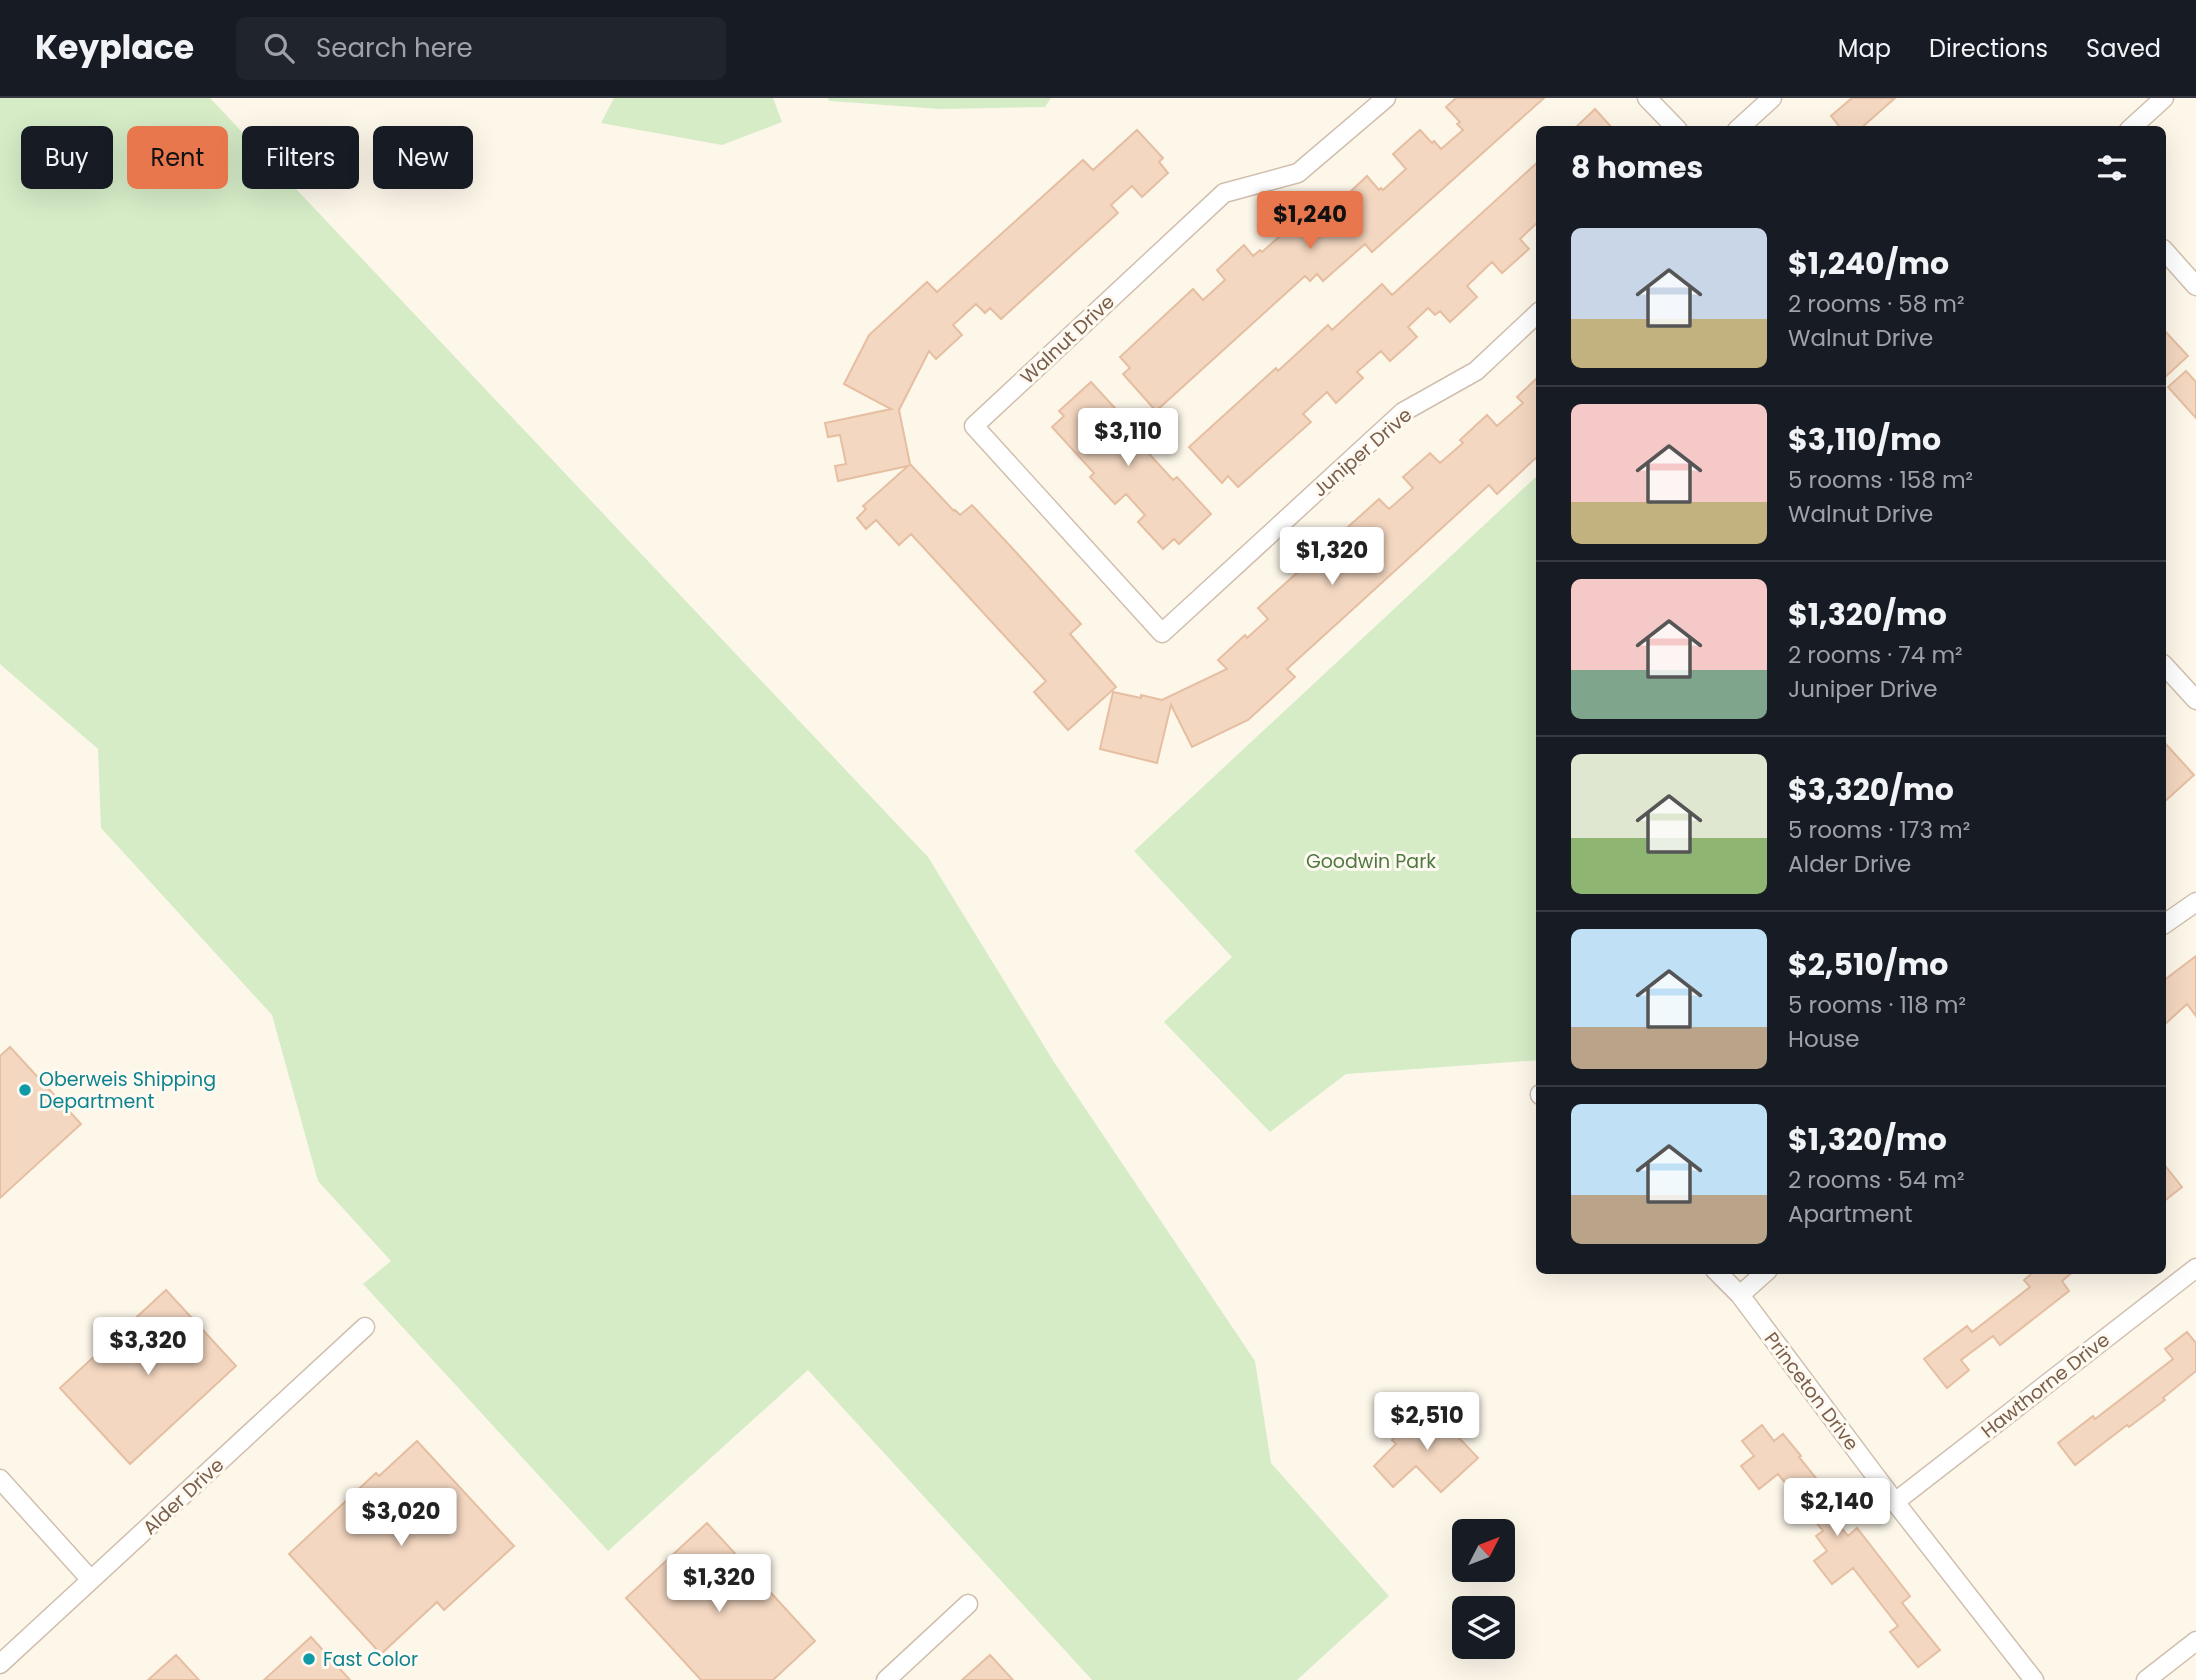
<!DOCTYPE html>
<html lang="en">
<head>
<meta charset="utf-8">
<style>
  :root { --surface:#171b24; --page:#20242c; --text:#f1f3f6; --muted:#9ea1a6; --line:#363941; --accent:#e9774d }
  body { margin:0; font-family:Poppins,sans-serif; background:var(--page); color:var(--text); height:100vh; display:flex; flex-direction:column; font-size:26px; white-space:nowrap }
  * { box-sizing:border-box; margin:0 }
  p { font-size:23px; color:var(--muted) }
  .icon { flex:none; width:38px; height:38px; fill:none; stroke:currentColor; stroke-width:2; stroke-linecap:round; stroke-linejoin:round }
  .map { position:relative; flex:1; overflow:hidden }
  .drawer { position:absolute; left:1536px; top:28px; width:630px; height:1148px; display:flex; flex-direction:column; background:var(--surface); border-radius:10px; box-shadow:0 7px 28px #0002 }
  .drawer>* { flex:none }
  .hud { position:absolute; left:21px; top:28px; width:665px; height:63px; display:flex; gap:14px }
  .needle { width:46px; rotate:48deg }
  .fabs { position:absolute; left:1452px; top:1421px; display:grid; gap:14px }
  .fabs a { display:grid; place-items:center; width:63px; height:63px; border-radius:10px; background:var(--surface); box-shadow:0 7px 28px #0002; font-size:35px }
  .price { position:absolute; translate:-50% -60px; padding:0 16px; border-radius:7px; background:#fff; color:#222; font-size:23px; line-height:46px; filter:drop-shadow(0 2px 4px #0008) }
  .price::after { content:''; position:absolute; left:50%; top:42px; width:21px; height:16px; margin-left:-10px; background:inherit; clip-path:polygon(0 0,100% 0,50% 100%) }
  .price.selected { background:var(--accent); color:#111 }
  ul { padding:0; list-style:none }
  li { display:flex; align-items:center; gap:21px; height:175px; padding:0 35px }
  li+li { border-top:2px solid var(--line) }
  li span { display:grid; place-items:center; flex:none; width:196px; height:140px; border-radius:10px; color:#555 }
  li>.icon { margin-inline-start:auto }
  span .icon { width:84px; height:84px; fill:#fffc; stroke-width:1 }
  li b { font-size:30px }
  h2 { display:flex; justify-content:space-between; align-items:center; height:84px; padding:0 35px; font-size:30px }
  .pill { padding:0 24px; border-radius:10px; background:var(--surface); box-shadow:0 7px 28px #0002; font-size:24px; line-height:63px }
  .pill.selected { background:var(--accent); color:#111 }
  header { display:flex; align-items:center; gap:42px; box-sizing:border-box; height:98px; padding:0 35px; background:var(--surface); border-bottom:2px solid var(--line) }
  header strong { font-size:33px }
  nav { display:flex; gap:38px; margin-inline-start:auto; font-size:24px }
  .search { width:490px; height:63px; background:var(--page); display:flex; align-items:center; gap:18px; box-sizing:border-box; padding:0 24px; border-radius:10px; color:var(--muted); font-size:26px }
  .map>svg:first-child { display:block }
</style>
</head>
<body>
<header>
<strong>Keyplace</strong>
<div class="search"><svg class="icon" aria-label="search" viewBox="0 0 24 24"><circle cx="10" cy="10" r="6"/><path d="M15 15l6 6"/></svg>Search here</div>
<nav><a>Map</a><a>Directions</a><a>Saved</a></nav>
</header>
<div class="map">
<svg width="2196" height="1582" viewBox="0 0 2196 1582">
  <rect width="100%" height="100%" fill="#fdf7ea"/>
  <path fill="#d5ecc7" d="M0,0h210l718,759 126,205 201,299 16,102 118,133 -92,84h-205l-284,-310 -200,181 -245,-267 28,-23 -73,-80 -46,-166 -171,-187 -3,-79 -98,-85z
    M614,0h159l9,24 -60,23 -121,-22z
    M827,0h224l-6,9 -105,2 -110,-8z
    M1540,375v587l-194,14 -76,58 -106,-110 68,-65 -98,-106z"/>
  <path fill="#f3d7c1" stroke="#e6bea1" stroke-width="2" d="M1456,0h88l-172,154 -7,-8 -42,37 -6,-7 -7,7 -5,-5 -149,135 -33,-37 7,-6 -10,-11 73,-68 10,11 22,-20 -8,-10 27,-25 9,11 7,-6 2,2 44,-39 10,11 51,-48 12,14 2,-2 2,2 23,-21 -13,-15 27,-24 12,13 2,-2 7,8 22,-19 -6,-6 3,-2 -14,-15z
    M1852,0h43l-36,32h-17l-11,-14z
    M1595,11l19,21h-41z
    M1137,32l26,28 -4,4 9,11 -26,24 -10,-11 -21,19 7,8 -117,106 -11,-11 -5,5 -9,-9 -23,21 9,10 -26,24 -7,-8 -30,59 11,54 44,47 1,-1 5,5 12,-10 42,45 67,74 -11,10 46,53 -48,43 -34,-38 12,-11 -135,-147 -12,11 -23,-25 -10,9 -9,-11 9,-9 -3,-3 45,-40 -70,15 -3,-15 11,-2 -6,-29 -12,2 -3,-14 66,-14 -47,-25 25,-49 58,-53 10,10 146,-132 10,10z
    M1540,62v60l-20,19 9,10 -27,24 -10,-11 -25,24 10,11 -27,25 -10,-11 -5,4 -7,-7 -20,19 9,10 -27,24 -9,-10 -24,21 6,6 -27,25 -9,-11 -24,22 8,8 -73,65 -10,-11 -6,7 -33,-36 87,-79 2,3 50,-46 4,5 50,-46 10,11z
    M2163,231l25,27 -25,23z
    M2186,273l10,11v36l-28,-31z
    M1540,277v79l-43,40 -8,-9 -148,135 -54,49 8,8 -47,43 -56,27 -21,-42 -14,58 -57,-14 13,-57 28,6v-3l21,5 65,-31 -9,-9 27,-25 2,3 21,-19 -10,-11 121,-109 10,10 24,-21 -10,-11 27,-24 10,10 23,-20 -3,-3 27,-25 10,11 26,-23 -6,-6z
    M1091,284l34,37 -4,4 52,57 4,-3 34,37 -32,30 -5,-5 -11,10 -25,-27 7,-7 -19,-21 -11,10 -25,-27 4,-4 -42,-46 12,-11 -5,-5z
    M2163,643l31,34 -31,28z
    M2196,858v60l-9,-12 -24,22v-45z
    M10,949l71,77 -81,74v-142z
    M2163,1065l19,24 -19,15z
    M2036,1172h39l-13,11 7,10 -69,54 -7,-9 -32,24 8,10 -22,18 -23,-29 43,-33 5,6 58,-45 -6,-7z
    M166,1192l70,76 -106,98 -70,-76z
    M2187,1234l9,11v28l-33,27 2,2 -36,27 -2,-2 -52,40 -17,-22 35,-27 2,3 78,-60 -8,-10z
    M1429,1308l49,52 -37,34 -25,-26 -23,21 -19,-21 22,-22 -4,-4z
    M1762,1327l12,16 9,-7 18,22 -2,1 37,46 -9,7 21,26 9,-8 53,68 -8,7 38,47 -22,17 -28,-35 8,-6 -45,-58 -21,16 -18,-23 13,-10 -11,-15 7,-5 -45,-57 -19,15 -18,-23 13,-10 -12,-15z
    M417,1343l97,105 -70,64 -7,-8 -56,52 -92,-100 87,-81 3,3z
    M707,1425l108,118 -42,39h-72l-75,-82z
    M311,1539l39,43h-86z
    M176,1557l23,25h-51z
    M990,1557l23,25h-51z"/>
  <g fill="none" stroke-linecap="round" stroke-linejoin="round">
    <g stroke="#d0bfae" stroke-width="21">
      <path id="street" d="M1386,0l-88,75 -74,20 -250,233 188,207 241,-221 73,-41 64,-60
        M1647,0l31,32
        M1737,32l35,-32
        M2129,32l35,-32
        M2163,151l33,37
        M2163,566l33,36
        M2163,827l33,-23
        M1540,996v1
        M1715,1172l25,25 155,207 139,178
        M1740,1197l28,-25
        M0,1381l91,101
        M1895,1404l301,-234
        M0,1566l365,-337
        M886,1582l82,-76
        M2146,1582l50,-39"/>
    </g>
    <use href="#street" stroke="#fff" stroke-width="18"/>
  </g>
  <g fill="#0f9aa8" stroke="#fffaf1" stroke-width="2.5">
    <circle cx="25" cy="992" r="7"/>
    <circle cx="309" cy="1561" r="7"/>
  </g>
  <g text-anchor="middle" stroke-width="6" stroke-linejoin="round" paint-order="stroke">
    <g font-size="19" fill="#795e4c" stroke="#fffaf1">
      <text transform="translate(1067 241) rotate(-43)" y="7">Walnut Drive</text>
      <text transform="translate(1362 354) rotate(-41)" y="7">Juniper Drive</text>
      <text transform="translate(2045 1287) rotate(-38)" y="7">Hawthorne Drive</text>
      <text transform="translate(1812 1293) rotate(53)" y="7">Princeton Drive</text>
      <text transform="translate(183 1398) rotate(-43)" y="7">Alder Drive</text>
    </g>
    <g font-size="19" fill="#4e7a41" stroke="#fffaf1">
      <text x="1371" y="770">Goodwin Park</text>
    </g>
    <g font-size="19" fill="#0d838f" stroke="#fffaf1" text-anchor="start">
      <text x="39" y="988">Oberweis Shipping<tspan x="39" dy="22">Department</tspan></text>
      <text x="323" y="1568">Fast Color</text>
    </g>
  </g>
</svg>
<div class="fabs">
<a><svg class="needle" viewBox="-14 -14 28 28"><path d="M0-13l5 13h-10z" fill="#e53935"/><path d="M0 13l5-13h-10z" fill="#9ea1a6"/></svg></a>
<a><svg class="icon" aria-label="layers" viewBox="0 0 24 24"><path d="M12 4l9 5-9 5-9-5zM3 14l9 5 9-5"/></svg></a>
</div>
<b class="price selected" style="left:1310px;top:153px">$1,240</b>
<b class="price" style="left:1128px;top:370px">$3,110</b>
<b class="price" style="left:1332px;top:489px">$1,320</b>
<b class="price" style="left:148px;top:1279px">$3,320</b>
<b class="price" style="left:1427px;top:1354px">$2,510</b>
<b class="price" style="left:1837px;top:1440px">$2,140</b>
<b class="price" style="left:401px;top:1450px">$3,020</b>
<b class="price" style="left:719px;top:1516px">$1,320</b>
<div class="hud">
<a class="pill">Buy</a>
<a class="pill selected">Rent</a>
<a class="pill">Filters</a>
<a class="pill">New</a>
</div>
<section class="drawer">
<h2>8 homes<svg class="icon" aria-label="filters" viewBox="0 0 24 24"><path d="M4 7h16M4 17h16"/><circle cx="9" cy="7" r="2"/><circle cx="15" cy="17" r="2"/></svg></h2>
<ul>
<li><span style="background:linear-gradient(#c9d6e8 65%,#c2b280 0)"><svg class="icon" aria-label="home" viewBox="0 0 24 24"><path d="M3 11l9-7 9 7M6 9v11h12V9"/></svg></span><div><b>$1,240/mo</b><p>2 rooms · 58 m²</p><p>Walnut Drive</p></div></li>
<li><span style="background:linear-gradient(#f6c9c9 70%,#c2b280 0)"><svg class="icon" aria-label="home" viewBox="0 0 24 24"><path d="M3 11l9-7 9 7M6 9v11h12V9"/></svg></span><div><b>$3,110/mo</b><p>5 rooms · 158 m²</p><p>Walnut Drive</p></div></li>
<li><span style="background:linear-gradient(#f6c9c9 65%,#7fa58c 0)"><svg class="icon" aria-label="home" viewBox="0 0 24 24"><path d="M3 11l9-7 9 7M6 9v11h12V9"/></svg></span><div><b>$1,320/mo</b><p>2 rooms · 74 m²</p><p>Juniper Drive</p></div></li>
<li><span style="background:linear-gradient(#dfe7d0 60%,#8fb573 0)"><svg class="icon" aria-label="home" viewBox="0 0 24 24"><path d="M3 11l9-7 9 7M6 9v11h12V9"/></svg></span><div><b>$3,320/mo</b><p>5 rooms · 173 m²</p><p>Alder Drive</p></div></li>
<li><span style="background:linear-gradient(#bfe0f5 70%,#b9a48a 0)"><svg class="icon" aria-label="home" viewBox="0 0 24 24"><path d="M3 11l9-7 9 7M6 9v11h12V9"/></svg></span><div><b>$2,510/mo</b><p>5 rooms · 118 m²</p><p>House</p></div></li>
<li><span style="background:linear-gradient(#bfe0f5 65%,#b9a48a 0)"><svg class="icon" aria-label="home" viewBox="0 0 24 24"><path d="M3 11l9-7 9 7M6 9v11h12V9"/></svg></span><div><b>$1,320/mo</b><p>2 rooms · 54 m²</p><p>Apartment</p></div></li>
</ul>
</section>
</div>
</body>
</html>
